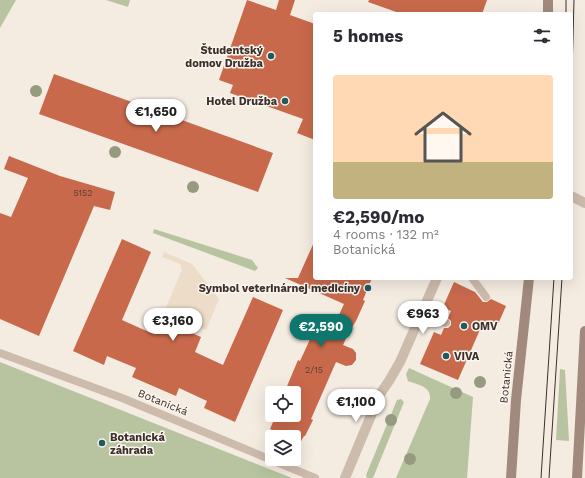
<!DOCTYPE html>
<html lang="en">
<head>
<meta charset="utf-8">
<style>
  :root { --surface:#fff; --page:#f7f7f7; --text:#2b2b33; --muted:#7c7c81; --accent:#0f766e }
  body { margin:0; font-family:"Work Sans",sans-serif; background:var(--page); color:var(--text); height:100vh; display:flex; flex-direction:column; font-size:15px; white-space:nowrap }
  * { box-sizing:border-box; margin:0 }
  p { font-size:13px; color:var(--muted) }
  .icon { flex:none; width:22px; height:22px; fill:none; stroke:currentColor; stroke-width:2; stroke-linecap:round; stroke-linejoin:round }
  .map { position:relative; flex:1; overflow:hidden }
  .side { position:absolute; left:313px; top:12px; width:260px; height:268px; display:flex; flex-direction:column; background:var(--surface); border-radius:4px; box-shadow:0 4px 16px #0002 }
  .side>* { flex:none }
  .fabs { position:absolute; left:265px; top:386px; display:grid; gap:8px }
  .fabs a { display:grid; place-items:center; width:36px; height:36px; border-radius:4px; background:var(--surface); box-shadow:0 4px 16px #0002; font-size:20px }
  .price { position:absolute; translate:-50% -34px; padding:0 9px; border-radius:14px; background:#fff; color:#222; font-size:13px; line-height:26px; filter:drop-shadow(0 1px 2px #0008) }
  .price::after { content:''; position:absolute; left:50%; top:24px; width:12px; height:9px; margin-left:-6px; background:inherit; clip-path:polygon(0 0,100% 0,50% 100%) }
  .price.current { background:var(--accent); color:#fff }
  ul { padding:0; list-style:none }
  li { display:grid; align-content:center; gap:8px; height:212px; padding:0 20px }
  li span { display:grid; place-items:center; height:124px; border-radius:4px; color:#555 }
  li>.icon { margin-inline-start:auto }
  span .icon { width:72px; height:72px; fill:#fffc; stroke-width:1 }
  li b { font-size:17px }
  h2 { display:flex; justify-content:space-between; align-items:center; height:48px; padding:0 20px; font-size:17px }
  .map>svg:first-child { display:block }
</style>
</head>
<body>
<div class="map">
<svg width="585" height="478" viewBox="0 0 585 478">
  <rect width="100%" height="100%" fill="#f4ebe1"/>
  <path fill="#b8c4a0" d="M0,0h16l-16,28z
    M106,0h24l-2,7z
    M154,229l98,31 6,8 -3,3 -102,-38z
    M0,362l292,116h-292z
    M409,368l64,29 -6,81h-71l34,-79c1,-13 -12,-14 -22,-18l-2,-7z
    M560,369l5,1 4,71 -13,-1z
    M401,399l3,3 -31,76h-6l-1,-3 31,-75z"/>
  <path fill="#ecdcc8" d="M164,252l28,12 27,35 -13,31 -42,-18 18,-42 -2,-6 -18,-7z"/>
  <path fill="#c8694b" d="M247,0l29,10 3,-10h16l-5,15 25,9v116l-18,-7 6,-14 -73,-26 3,-8 -14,-5z
    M369,0h118l-5,14h-80l-34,-12z
    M54,74l219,79 -15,39 -219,-78z
    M9,156l51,20 55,16 -5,18 -16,-4 -55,130 -39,-17v-106l11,4 17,-39 -24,-9z
    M122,239l29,13 -29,68 29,13 6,-15 44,19 -6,15 28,13 30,-68 30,13 -48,112 -31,-14 3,-7 -28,-13 -3,8 -44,-19 4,-9 -29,-12 -3,9 -31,-14z
    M315,240v38h57l-9,22 2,1 -9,20 -6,9 -7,15 10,4 3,4v7l-4,5 -6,1 -10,-4 -25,57 2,1 -8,16h-1l-4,7 -6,-3v-3h-7l-17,-8 6,-14h18v-22h-8l-1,-2 13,-31 2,1 17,-37 15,6 12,-26 -59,-26h13z
    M454,282l21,10 8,10h4l4,-3 15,7 -11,25 -13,-6 -24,55 -38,-16 14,-32 7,3 3,-7h4l3,-3v-4l-3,-3 3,-7 -8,-4z"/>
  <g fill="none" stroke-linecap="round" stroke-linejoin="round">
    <path stroke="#cdbbac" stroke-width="8" d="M472,278l14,19
      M420,315l26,8
      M0,353l122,45 193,80"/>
    <path stroke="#cdbbac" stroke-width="10" d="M571,196l14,7
      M345,478l35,-84 9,-13 11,-19 37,-84"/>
    <path stroke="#a18a7d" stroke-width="10" d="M548,14v-14
      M511,478l5,-78 13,-122
      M577,478l8,-147"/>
    <path stroke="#3b302b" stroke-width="1" d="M566,0v14
      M571,112l3,-112
      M541,478l13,-200
      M549,478l13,-200"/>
  </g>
  <g fill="#969b7f">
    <circle cx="36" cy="91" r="6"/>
    <circle cx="115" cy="152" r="6"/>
    <circle cx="193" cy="187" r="6"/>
    <circle cx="408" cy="314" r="6"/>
    <circle cx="480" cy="382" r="6"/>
    <circle cx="456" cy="393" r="6"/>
    <circle cx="391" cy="420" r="6"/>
    <circle cx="410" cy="459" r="6"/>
  </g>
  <g fill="#1f5a5e" stroke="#fbf5ee" stroke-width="1.5">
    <circle cx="271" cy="56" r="4"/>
    <circle cx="285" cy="101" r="4"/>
    <circle cx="368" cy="288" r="4"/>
    <circle cx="464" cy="326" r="4"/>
    <circle cx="446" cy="356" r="4"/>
    <circle cx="102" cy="443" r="4"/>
  </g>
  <g text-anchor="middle" stroke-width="3" stroke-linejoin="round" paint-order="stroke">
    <g font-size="9" fill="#5e3e33">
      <text x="83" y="196">5152</text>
      <text x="314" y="373">2/15</text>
    </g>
    <g font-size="11" font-weight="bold" fill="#3b302b" stroke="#fbf5ee" text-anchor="end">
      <text x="263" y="54">Študentský<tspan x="263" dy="13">domov Družba</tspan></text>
      <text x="277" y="105">Hotel Družba</text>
      <text x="360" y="292">Symbol veterinárnej medicíny</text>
      <text x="472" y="330" text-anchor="start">OMV</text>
      <text x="454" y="360" text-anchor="start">VIVA</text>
      <text x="110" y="441" text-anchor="start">Botanická<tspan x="110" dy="13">záhrada</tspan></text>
    </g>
    <g font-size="11" fill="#3b302b" stroke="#fbf5ee">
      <text transform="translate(506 377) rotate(-84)" y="4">Botanická</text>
      <text transform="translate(163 402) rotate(22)" y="4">Botanická</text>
    </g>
  </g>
</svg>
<div class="fabs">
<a><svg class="icon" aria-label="locate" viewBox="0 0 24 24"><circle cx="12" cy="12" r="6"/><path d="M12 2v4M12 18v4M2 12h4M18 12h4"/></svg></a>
<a><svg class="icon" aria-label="layers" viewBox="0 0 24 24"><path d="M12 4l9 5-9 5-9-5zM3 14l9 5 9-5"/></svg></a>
</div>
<b class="price" style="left:156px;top:133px">€1,650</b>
<b class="price" style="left:423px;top:335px">€963</b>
<b class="price" style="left:173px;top:342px">€3,160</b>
<b class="price current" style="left:321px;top:348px">€2,590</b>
<b class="price" style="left:356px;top:423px">€1,100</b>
<section class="side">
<h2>5 homes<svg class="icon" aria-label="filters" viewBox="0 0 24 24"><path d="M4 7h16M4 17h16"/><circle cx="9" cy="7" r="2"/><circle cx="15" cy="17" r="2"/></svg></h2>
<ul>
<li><span style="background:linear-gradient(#ffd9b3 70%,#c2b280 0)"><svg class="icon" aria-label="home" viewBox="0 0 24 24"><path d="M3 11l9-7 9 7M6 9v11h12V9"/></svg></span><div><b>€2,590/mo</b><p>4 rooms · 132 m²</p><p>Botanická</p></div></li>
</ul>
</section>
</div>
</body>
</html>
